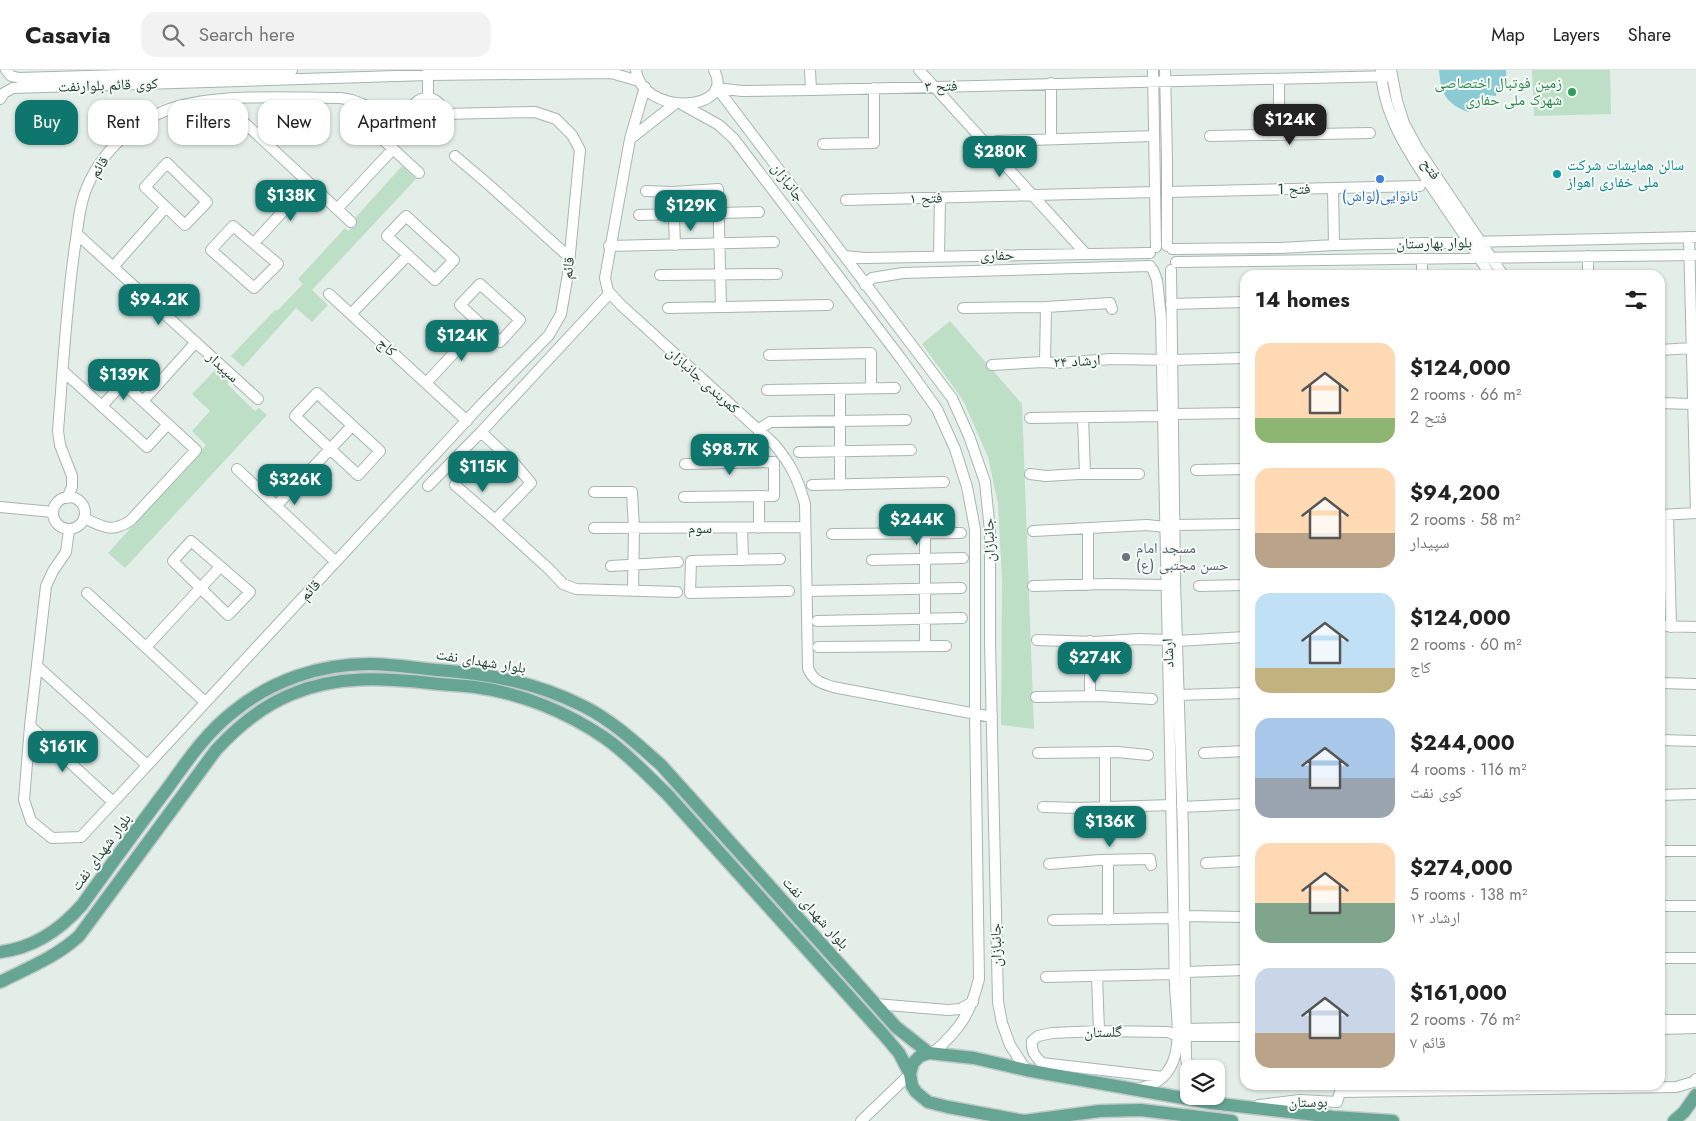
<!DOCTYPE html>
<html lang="en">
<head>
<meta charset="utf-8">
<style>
  :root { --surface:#fff; --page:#f2f2f2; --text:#222; --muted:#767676; --line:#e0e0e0; --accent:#0f766e }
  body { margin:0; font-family:Jost,"Noto Naskh Arabic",sans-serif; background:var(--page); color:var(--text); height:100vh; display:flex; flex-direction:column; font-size:19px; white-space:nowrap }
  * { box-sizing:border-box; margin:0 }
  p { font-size:16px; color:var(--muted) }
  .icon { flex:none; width:28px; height:28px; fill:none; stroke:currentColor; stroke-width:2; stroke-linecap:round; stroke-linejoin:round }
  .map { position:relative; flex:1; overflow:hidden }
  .panel { position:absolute; left:1240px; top:200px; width:425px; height:820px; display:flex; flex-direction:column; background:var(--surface); border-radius:15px; box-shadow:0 1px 4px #0004 }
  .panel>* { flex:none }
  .banner { position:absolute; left:15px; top:30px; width:475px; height:45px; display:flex; gap:10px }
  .controls { position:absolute; left:1180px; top:990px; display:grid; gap:10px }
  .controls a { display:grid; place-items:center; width:45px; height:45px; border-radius:10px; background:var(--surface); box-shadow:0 1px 4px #0004; font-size:25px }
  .price { position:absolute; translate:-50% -42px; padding:0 11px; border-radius:10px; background:var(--accent); color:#fff; font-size:16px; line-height:32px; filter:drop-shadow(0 1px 2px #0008) }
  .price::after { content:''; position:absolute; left:50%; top:30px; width:15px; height:11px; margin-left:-8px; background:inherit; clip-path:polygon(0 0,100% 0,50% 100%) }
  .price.on { background:#222; color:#fff }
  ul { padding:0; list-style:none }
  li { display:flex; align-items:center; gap:15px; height:125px; padding:0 15px }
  li span { display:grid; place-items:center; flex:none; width:140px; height:100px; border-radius:15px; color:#555 }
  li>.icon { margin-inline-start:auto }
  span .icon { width:60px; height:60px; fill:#fffc; stroke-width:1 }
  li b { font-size:21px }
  h2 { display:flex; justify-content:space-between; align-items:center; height:60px; padding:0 15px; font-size:21px }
  .chip { padding:0 18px; border-radius:15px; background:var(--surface); box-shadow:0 1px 4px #0004; font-size:18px; line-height:45px }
  .chip.on { background:var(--accent); color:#fff }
  header { display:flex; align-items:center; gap:30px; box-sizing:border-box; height:70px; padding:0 25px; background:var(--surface); border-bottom:1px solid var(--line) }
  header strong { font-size:24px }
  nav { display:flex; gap:28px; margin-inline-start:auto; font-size:18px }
  .search { width:350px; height:45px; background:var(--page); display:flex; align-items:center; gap:12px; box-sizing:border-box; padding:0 18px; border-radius:15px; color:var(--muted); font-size:19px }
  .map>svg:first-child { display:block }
</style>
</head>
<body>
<header>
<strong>Casavia</strong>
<div class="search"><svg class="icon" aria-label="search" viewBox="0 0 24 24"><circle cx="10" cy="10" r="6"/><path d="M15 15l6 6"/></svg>Search here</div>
<nav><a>Map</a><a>Layers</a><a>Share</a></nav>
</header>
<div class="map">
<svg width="1696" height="1051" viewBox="0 0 1696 1051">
  <rect width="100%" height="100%" fill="#e4eee9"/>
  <path fill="#bcdfc5" d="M1532,0h78l1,44 -77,2z
    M402,96l14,13 -104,111 16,15 -16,17 -16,-14 -53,59 -12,-11 43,-45 5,-2 24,-25 -5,-5 47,-51 3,3 7,-7v-6z
    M950,251l72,83 12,325 -33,-4 1,-144 -4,-77 -10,-47 -25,-57 -41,-56z
    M217,298l13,12 -3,4 28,27 4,-3 8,7 -142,153 -17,-15 98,-108 -14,-14 18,-20 -18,-17z"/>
  <path fill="#8bcbd4" d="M1439,0h67l1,19h-10l-1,7 -9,-1 -8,12 -11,5c-22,-9 -27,-17 -29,-42z"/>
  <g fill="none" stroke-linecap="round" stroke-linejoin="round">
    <g stroke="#a6b6b0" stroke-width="12">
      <path id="minor" d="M6,0l5,6 8,2 273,-8
        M428,0v29
        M636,0c5,46 101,43 78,0
        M810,0l1,20
        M919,0l166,183
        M1153,0l3,177
        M1165,0l2,89v87
        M1381,0c2,46 29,85 54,122 18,27 38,55 55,83
        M1391,0l6,31 7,22 14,26 85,126
        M1279,9v55
        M1051,13v56
        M645,17l-15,52 -25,139 3,13 13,14 153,139c17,20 24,35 31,60l3,164c5,13 13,15 25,19l159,30
        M717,18l235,310 17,38 16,46 5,49v111l8,360 4,21 8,22 16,25
        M717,18l25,3 69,-1 580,-14
        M411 44a16 16 0 1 1 32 0a16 16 0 1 1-32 0Z
        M0,29l4,-6 9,-5 415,-13 183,-2 28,8
        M220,30l131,122
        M683,35l36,20 15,14 168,221 35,49 18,40 12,38 8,42v185l4,265c-9,36 -19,50 -46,74
        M378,65l41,38
        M1210,66l160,-3
        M630,69l46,-36
        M997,71l157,-5
        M823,74l51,-1v-55
        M455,86l33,28 81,73
        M167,93l40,39 -22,23 -40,-38z
        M1333,118l1,57
        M646,121l27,1
        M1167,122l253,-6
        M846,130l309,-8
        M337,139l56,-60
        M639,145l120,-3
        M406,146l48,44 -19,20 -48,-44z
        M233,156l45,38 -24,24 -43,-38z
        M77,164l181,165
        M1689,167l7,276
        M254,173l55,-60
        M675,175l-2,-53 45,-3 3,118
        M609,176l165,-4
        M1172,179l108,-1 54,-3 362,-8
        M845,186l20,2 285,-5
        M939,186l1,-59
        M1588,186v19
        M1422,189v16
        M1176,192l520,-7
        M113,197l53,-60
        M1171,200l4,311 8,250 3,226 3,25
        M660,205l117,-1
        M480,214l40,36 -20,22 -40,-37z
        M865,215l7,-7 31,-5 247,-7
        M610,223l-129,139 33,31 17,20 -36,37 55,50 13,14 13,5 101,3
        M329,224l138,127
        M1171,234l74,-2
        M668,238l160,-3
        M963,238l83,-1 64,-4 2,6
        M351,244l57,-59
        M1660,280l31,-2
        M769,285l102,-2v35
        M1045,292l1,-55
        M992,295l51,-3 16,1 52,-4 61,1 73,-2
        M63,301l84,76 21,-23
        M426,313l55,-59
        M767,320l128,-2
        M317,323l63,58 -22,24 -63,-59z
        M143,331l53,-59
        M1660,333l33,1
        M1173,344l72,-1
        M1083,347l2,57
        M1030,348l132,-2
        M758,360l12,-8 136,-2
        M799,382l112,-2
        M237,399l99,93
        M1196,400l49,-1
        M1030,404l16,2 33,-2h60
        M455,415l40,35
        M812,415l132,-3
        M840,415v-96
        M428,416l53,-54
        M594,422h38l2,36 -1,62
        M684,427l90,-1v-34l-89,2
        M53 443a16 16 0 1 1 32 0a16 16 0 1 1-32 0Z
        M67,428l5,-11v-11l-12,-31 -2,-14c5,-62 8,-124 17,-185 3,-19 4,-41 12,-59 18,-42 57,-74 101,-83 47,-10 104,-6 152,-6l12,2 39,15h10l10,-4
        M276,436l76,-80
        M0,437l53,5
        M1660,445l36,-2
        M1668,445l3,112
        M84,448c19,9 27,15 46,3l66,-71 -73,-67 -21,23
        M1175,455l70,-1
        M594,458l211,-1
        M742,458l1,32
        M759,458v-32
        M1088,459v56
        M69,460l-3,22 -13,19 -7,15 -16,140 -6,74 7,21 21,17 29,-1 398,-430 70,-72 12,-21 7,-40 12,-124 -8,-15 -16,-16 -21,-7 -92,2
        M1033,461l114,-6 18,2
        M832,464l129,-1
        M191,471l59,51 -22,23 -55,-54z
        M780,489l-89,2 -1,32 99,-2
        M872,490l91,-2
        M611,496l67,-4
        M1033,516l74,-2 59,1
        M1199,516l46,-1
        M807,521l154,-3
        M87,523l118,109
        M817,551l145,-3
        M1660,556l36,1
        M1037,570l57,2 45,-3 29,1
        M1177,571l68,-4
        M925,576v-112
        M146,577l74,-80
        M818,577l128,-1
        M37,596l110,99
        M1660,613l36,1
        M1178,625l67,-2
        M1090,626v-55
        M1036,627l63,-1 53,3
        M30,656l83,76
        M1660,670l36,1
        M1105,682v54
        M1038,683l79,-1 31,3
        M1204,683l41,-2
        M1660,725l36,-1
        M1043,737l36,1 92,-3
        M1182,737l63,-3
        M1660,781h36
        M1108,791v59
        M1206,793l39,-2
        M1049,794l51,-4 50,-1 1,6
        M1660,836h36
        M1184,846l61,1
        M1053,850l120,-2
        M1660,888h36
        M1185,902l60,-2
        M1097,906l2,55
        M1046,907l128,-3
        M875,934l73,6 12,-1 13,-7
        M1660,950h36
        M1181,959l64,-1
        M1660,959l36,-1
        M1163,1007l-121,-14c-7,-7 -11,-11 -10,-22l6,-5 14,-3 47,-2 69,1 10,4h67
        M1140,1018c49,-10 37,-64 35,-101l-14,-669 -4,-38 -4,-10
        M1259,1035l41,-5 37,2 3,-10 336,-5 17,-5 3,-3
        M861,1051l49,-47"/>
    </g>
    <g stroke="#c1cac7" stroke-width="15">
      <path id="major" d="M0,882c34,-4 60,-22 82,-47 28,-39 56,-78 85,-116 20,-28 39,-56 66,-77 39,-32 87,-48 137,-48 22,0 45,4 67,6 53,4 98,12 146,36 30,15 53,37 78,59l235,262 33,26
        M0,912c28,-14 56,-25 79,-46l137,-186c22,-24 46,-44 76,-56 45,-19 91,-16 138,-11 15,2 30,2 45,4 46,6 92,25 130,51 23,16 42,37 62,56l216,240 16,19 11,21
        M1232,1051l-91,-11 -41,1 -76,10 -76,-14 -20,-5 -12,-10 -4,-6 -2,-12 3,-11 7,-7 9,-3 45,5 52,12 185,33 122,14 60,4
        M1674,1051l10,-9 12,-17"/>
    </g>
    <use href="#minor" stroke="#fff" stroke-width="10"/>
    <use href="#major" stroke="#67a593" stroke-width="12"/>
  </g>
  <circle fill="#2e9e5b" stroke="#f5faf7" stroke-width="2" cx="1572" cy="22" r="5"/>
  <circle fill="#0f9aa8" stroke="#f5faf7" stroke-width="2" cx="1557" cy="104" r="5"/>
  <circle fill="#3f7fe0" stroke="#f5faf7" stroke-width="2" cx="1380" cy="109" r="5"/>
  <circle fill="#6b7280" stroke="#f5faf7" stroke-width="2" cx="1126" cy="487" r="5"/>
  <g text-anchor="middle" stroke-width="4" stroke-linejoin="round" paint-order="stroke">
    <g font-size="15" fill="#27864d" stroke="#f5faf7" text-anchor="end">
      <text x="1562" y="18">زمین فوتبال اختصاصی<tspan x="1562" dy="17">شهرک ملی حفاری</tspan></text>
    </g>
    <g font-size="15" fill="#224037" stroke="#f5faf7">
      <text transform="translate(108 15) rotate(-2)" y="5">کوی قائم بلوارنفت</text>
      <text transform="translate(941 16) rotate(-2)" y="5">فتح ۳</text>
      <text transform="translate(99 97) rotate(-57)" y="5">قائم</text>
      <text transform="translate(1431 99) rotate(56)" y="5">فتح</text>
      <text transform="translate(788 112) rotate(53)" y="5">جانبازان</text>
      <text transform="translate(1294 119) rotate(-1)" y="5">فتح 1</text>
      <text transform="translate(926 128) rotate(-2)" y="5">فتح ۱</text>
      <text transform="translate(1434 173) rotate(-1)" y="5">بلوار بهارستان</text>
      <text transform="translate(997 185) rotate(-1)" y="5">حفاری</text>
      <text transform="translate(568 198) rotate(-84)" y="5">قائم</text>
      <text transform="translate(387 277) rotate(43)" y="5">کاج</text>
      <text transform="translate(1077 291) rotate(-3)" y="5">ارشاد ۲۴</text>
      <text transform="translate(223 297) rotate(43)" y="5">سپیدار</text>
      <text transform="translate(703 310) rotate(42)" y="5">کمربندی جانبازان</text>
      <text x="700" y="463">سوم</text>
      <text transform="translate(989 470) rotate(-92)" y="5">جانبازان</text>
      <text transform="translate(310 520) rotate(-47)" y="5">قائم</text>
      <text transform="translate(1168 583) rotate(-92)" y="5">ارشاد</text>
      <text transform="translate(481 591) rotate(9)" y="5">بلوار شهدای نفت</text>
      <text transform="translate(101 782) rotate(-54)" y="5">بلوار شهدای نفت</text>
      <text transform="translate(816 843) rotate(48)" y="5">بلوار شهدای نفت</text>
      <text transform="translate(996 875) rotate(-91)" y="5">جانبازان</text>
      <text transform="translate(1103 962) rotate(-1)" y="5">گلستان</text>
      <text transform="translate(1308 1032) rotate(-1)" y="5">بوستان</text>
    </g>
    <g font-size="15" fill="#0d838f" stroke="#f5faf7" text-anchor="start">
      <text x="1567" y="100">سالن همایشات شرکت<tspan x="1567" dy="17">ملی خفاری اهواز</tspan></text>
    </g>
    <g font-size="15" fill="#366cbe" stroke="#f5faf7">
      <text x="1380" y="131">نانوایى(لواش)</text>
    </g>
    <g font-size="15" fill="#5b616d" stroke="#f5faf7" text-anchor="start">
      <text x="1136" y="483">مسجد امام<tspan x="1136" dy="17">حسن مجتبی (ع)</tspan></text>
    </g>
  </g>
</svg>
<div class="controls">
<a><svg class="icon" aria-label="layers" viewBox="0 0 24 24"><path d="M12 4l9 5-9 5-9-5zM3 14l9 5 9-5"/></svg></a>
</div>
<b class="price on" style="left:1290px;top:76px">$124K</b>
<b class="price" style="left:1000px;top:108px">$280K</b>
<b class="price" style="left:291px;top:152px">$138K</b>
<b class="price" style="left:691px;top:162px">$129K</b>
<b class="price" style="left:159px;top:256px">$94.2K</b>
<b class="price" style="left:462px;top:292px">$124K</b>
<b class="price" style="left:124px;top:331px">$139K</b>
<b class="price" style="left:730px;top:406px">$98.7K</b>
<b class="price" style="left:483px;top:423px">$115K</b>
<b class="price" style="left:295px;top:436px">$326K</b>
<b class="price" style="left:917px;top:476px">$244K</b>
<b class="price" style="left:1095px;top:614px">$274K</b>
<b class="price" style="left:63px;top:703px">$161K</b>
<b class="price" style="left:1110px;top:778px">$136K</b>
<div class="banner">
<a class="chip on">Buy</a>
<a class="chip">Rent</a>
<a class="chip">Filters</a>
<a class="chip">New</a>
<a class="chip">Apartment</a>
</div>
<section class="panel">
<h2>14 homes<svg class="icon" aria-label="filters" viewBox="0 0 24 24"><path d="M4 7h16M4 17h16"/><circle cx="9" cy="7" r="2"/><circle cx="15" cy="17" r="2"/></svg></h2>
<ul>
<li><span style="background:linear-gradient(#ffd9b3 75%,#8fb573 0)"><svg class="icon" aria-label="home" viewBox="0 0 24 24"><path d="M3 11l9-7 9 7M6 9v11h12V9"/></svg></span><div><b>$124,000</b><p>2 rooms · 66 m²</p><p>فتح 2</p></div></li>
<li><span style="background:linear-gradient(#ffd9b3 65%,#b9a48a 0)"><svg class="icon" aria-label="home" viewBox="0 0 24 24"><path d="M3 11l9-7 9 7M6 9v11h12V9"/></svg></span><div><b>$94,200</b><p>2 rooms · 58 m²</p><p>سپیدار</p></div></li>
<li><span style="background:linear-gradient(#bfe0f5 75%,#c2b280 0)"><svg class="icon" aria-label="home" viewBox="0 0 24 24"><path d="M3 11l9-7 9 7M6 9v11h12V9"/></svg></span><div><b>$124,000</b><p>2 rooms · 60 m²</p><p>کاج</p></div></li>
<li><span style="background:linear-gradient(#a9c7e8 60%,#9aa5b1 0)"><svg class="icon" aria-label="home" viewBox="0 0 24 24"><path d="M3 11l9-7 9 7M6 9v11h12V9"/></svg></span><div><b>$244,000</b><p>4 rooms · 116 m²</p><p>کوی نفت</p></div></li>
<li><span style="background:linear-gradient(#ffd9b3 60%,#7fa58c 0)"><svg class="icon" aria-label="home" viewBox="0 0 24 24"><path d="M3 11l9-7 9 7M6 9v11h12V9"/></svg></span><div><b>$274,000</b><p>5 rooms · 138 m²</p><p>ارشاد ۱۲</p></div></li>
<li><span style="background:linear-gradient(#c9d6e8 65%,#b9a48a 0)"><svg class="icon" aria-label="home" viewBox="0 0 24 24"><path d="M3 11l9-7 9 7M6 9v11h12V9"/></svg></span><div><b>$161,000</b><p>2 rooms · 76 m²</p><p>قائم ۷</p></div></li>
</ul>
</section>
</div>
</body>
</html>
